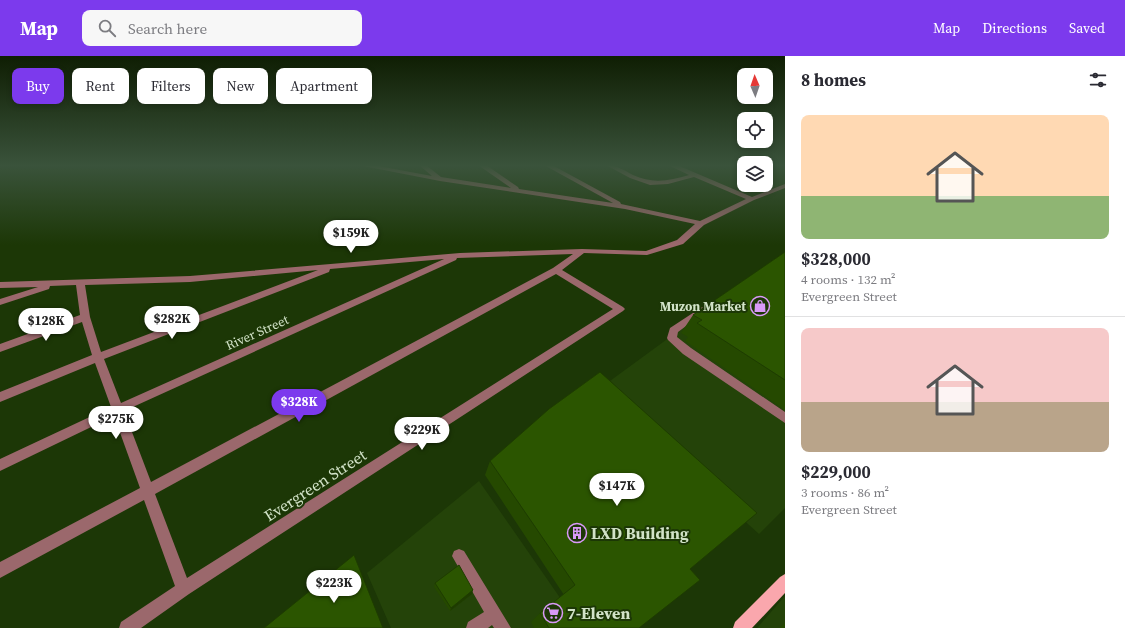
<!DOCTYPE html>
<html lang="en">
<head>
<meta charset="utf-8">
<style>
  :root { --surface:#fff; --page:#f7f7f7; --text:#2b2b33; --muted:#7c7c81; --line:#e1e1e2; --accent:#7c3aed }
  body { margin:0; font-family:"Source Serif 4",serif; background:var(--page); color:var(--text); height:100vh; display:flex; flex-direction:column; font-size:15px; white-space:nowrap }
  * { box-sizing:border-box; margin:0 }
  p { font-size:13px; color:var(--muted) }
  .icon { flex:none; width:22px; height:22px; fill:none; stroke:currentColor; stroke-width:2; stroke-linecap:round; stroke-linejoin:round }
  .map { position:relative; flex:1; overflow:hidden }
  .drawer { display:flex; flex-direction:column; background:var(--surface); width:340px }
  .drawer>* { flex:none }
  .top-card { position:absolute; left:12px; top:12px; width:380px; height:36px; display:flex; gap:8px }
  .needle { width:26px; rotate:358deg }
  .buttons { position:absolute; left:737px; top:12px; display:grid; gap:8px }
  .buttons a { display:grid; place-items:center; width:36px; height:36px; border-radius:8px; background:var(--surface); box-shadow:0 2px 6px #0003; font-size:20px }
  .price { position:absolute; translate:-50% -34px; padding:0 9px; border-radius:14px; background:#fff; color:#222; font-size:13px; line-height:26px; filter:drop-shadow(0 1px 2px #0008) }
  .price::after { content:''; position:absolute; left:50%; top:24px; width:12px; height:9px; margin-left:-6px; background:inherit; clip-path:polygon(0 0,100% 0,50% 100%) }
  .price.active { background:var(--accent); color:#fff }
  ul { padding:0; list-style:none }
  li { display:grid; align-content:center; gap:8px; height:212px; padding:0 16px }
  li+li { border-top:1px solid var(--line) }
  li span { display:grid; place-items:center; height:124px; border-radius:8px; color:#555 }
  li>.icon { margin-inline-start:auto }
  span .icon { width:72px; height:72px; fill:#fffc; stroke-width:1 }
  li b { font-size:17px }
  h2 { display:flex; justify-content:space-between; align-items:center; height:48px; padding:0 16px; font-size:17px }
  .tag { padding:0 14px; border-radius:8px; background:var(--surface); box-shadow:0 2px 6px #0003; font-size:14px; line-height:36px }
  .tag.active { background:var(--accent); color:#fff }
  header { display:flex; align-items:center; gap:24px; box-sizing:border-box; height:56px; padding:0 20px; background:var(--accent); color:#fff }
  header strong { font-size:19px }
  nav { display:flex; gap:22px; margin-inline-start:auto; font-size:14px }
  .search { width:280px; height:36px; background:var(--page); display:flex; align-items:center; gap:10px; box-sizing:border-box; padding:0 14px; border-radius:8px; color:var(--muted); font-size:15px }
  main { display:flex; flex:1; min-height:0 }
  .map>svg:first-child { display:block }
</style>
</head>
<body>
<header>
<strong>Map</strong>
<div class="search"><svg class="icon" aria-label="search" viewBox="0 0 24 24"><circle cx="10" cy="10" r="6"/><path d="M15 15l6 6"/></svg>Search here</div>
<nav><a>Map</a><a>Directions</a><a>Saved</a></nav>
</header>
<main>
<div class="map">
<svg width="785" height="572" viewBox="0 0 785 572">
  <rect width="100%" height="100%" fill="#1c3706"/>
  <path fill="#244309" d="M785,197v255l-26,26 -160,-145z
    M479,425l102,147h-190l-24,-55z
    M785,540v32h-28z"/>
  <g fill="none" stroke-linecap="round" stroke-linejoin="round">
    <path fill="#9b686c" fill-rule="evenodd" d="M358,109h15l59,11 -13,-11h7l15,12 70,11 -33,-23h8l32,22 1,2 94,14 -69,-38h8l68,37 1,2 79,17 46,-22 -52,-22 -26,7 -18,1 -20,-7 -24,-13c10,0 18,5 27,10 19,9 36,6 56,0l-21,-10h9l75,32 33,-13v4l-31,12 -50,25 -21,19 -36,11 -63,-2 -22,17 61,37 2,2 -2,2 -434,283 -48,34h-22l2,-6 54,-36 -31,-86 -144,78v-16l140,-74 -26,-72 -114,55v-12l111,-52 -16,-44 -95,39v-10l92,-37 -10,-33 -82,30v-8l80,-29 -4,-30 -26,1 -1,3 -49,16v-6l38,-12 -38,1v-6l190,-6 270,-23 122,-4 64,2 31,-11 18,-16 -70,-15 -185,-28zM573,198l-20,14 -402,214 -27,-71 332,-151 1,-2zM444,203l-323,144 -17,-44 225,-87 1,-3zM318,214l-217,82 -11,-35 -5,-32 105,-3zM556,218l57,35 -426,269 -32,-84z
      M702,251l3,1 2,2 -2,2 -27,20 -1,5 14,11 94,64v11l-102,-69 -15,-14 -1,-2 3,-10z
      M459,493l5,2 47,77h-17l-2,-3 -4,3h-22l2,-6 16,-10 -32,-56 2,-5z"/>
    <path fill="#faa7ad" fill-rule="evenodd" d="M785,518v19l-33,35h-19l2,-6 45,-45z"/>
  </g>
  <path fill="#254900" d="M785,196v158l-100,-69 3,-4 -7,-4 12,-18z
    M490,405l200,108 -51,59h-105l-3,-6 9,-9 24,-18 -79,-120z
    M435,527l37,11 -22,17 -16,-24z
    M785,566v6h-5z"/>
  <path fill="#1e3c00" d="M473,534l-1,4 -22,17 1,-3z"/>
  <path fill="#2b5500" stroke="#1e3c00" d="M785,196v128l-85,-55 -3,-2 5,-3 -9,-5z
    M600,316l157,141 -67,56 10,11 -61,48h-90l-9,-15 35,-28 -85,-124 59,-52z
    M354,499l29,73h-119z
    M459,509l14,25 -22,18 -16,-25z"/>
  <linearGradient id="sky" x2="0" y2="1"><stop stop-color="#0f1e03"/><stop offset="0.58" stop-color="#3a533b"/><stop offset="1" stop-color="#3a533b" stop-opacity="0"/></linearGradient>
  <rect width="785" height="189" fill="url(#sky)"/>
  <defs>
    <g id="shop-ring" transform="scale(1)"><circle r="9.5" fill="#1c3706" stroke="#d99af7" stroke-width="1.5"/><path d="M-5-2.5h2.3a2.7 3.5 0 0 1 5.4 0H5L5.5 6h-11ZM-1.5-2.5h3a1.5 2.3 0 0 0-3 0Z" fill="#d99af7"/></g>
    <g id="building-ring" transform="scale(1)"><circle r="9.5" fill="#1c3706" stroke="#d99af7" stroke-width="1.5"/><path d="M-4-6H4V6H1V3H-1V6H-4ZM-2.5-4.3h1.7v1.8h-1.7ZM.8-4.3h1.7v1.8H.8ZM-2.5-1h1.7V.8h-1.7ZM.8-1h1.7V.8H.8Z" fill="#d99af7"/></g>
    <g id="supermarket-ring" transform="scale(1)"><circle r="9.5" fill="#1c3706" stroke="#d99af7" stroke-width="1.5"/><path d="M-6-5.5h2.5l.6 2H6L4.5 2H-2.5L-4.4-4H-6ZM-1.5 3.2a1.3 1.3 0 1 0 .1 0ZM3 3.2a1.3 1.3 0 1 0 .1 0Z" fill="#d99af7"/></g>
  </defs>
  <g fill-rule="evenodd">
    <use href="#shop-ring" x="760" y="250"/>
    <use href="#building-ring" x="577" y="477"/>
    <use href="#supermarket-ring" x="553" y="557"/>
  </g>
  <g text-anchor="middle" stroke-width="4" stroke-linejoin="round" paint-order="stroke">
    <g font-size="13" font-weight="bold" fill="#d2e3c8" stroke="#1c3706" text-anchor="end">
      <text x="746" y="255">Muzon Market</text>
    </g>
    <g font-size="13" fill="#d2e3c8" stroke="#1c3706">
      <text transform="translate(257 276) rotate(-24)" y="5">River Street</text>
    </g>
    <g font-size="16" fill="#d2e3c8" stroke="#1c3706">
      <text transform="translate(315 429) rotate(-33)" y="6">Evergreen Street</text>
    </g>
    <g font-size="16" font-weight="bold" fill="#d2e3c8" stroke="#1c3706" text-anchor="start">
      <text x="591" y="483">LXD Building</text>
      <text x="567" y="563">7-Eleven</text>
    </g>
  </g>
</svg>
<div class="buttons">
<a><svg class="needle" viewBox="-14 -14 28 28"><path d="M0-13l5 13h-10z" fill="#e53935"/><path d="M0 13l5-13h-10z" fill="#7c7c81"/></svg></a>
<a><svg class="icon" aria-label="locate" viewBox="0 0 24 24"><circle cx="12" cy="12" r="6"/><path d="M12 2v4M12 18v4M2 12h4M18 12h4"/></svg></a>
<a><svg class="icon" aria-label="layers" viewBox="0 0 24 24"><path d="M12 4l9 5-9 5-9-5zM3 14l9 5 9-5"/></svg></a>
</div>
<b class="price" style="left:351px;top:198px">$159K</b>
<b class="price" style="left:172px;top:284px">$282K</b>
<b class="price" style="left:46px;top:286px">$128K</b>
<b class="price active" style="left:299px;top:367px">$328K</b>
<b class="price" style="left:116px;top:384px">$275K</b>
<b class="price" style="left:422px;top:395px">$229K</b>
<b class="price" style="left:617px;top:451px">$147K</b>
<b class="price" style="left:334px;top:548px">$223K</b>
<div class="top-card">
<a class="tag active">Buy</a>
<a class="tag">Rent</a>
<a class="tag">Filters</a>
<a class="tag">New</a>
<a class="tag">Apartment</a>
</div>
</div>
<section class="drawer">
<h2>8 homes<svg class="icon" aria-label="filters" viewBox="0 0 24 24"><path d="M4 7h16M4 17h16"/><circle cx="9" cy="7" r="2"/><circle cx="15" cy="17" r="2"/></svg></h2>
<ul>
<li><span style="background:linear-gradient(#ffd9b3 65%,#8fb573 0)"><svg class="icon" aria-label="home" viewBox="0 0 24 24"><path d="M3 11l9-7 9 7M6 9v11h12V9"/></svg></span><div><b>$328,000</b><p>4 rooms · 132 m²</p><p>Evergreen Street</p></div></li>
<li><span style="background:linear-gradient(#f6c9c9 60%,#b9a48a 0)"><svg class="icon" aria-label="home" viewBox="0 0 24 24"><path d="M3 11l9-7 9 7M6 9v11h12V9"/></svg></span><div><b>$229,000</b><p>3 rooms · 86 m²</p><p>Evergreen Street</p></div></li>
</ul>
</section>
</main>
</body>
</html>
